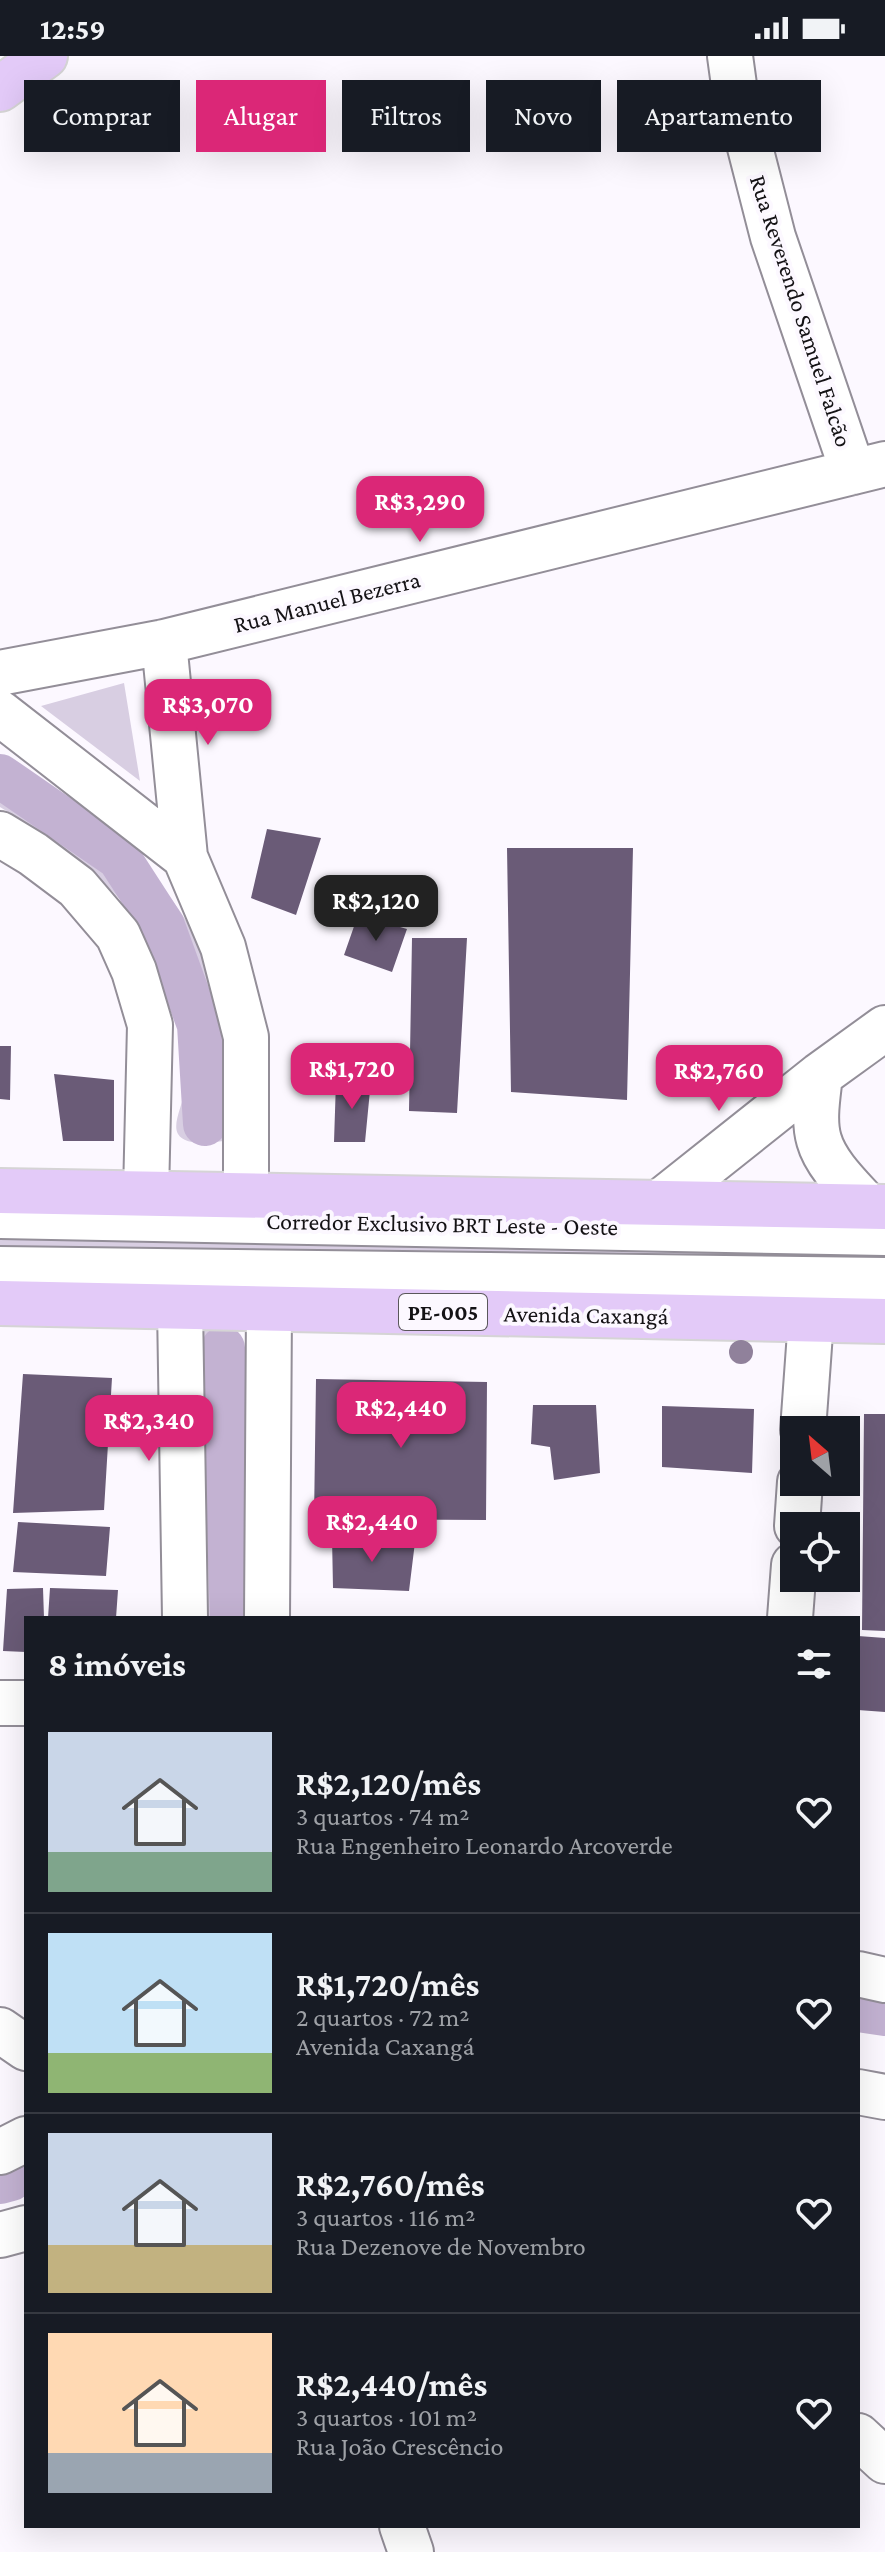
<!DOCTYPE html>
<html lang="pt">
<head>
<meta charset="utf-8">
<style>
  :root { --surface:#171b24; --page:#242831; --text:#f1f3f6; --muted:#9ea1a6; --line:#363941; --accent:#db2777 }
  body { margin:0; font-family:"Crimson Pro",serif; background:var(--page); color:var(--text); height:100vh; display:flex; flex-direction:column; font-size:30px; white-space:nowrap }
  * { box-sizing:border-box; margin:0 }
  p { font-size:26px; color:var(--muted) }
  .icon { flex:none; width:44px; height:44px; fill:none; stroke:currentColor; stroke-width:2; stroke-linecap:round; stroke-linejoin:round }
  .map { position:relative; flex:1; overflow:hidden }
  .details { position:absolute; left:24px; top:1560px; width:836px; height:912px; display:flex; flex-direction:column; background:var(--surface); border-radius:0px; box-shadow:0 8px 32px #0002 }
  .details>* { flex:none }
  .banner { position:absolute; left:24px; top:24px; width:838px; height:72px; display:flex; gap:16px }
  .needle { width:52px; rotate:332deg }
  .controls { position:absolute; left:780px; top:1360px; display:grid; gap:16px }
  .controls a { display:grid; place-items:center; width:80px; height:80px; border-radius:0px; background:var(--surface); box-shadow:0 8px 32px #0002; font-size:40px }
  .price { position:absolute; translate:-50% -68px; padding:0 18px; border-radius:16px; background:var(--accent); color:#fff; font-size:26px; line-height:52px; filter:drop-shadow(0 2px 4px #0008) }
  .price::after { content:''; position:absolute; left:50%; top:48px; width:24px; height:18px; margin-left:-12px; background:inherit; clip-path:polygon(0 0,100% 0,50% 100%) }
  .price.on { background:#222; color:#fff }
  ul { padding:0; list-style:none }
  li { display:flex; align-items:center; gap:24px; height:200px; padding:0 24px }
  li+li { border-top:2px solid var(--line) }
  li span { display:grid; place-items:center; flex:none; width:224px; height:160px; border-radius:0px; color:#555 }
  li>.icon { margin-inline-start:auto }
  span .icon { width:96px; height:96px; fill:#fffc; stroke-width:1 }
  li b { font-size:34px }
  h2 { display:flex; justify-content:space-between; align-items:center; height:96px; padding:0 24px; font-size:34px }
  .chip { padding:0 28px; border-radius:0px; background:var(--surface); box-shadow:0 8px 32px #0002; font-size:28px; line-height:72px }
  .chip.on { background:var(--accent); color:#fff }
  .status { display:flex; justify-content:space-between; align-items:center; height:56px; padding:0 40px; background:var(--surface); direction:ltr }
  .status svg { height:22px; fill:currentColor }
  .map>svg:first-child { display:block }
</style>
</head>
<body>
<div class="status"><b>12:59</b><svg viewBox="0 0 49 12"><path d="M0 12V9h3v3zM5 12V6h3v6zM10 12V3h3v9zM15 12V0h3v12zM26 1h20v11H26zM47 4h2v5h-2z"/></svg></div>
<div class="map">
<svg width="885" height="2496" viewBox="0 0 885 2496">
  <rect width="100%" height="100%" fill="#fcf8ff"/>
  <path fill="#d8cee2" d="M124,627l16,98 -99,-75z
    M0,703c91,66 202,125 217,249 5,44 5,89 7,133 -13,1 -38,6 -46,-7 -6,-10 5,-30 6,-41 4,-38 -3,-73 -14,-109 -26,-81 -100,-136 -170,-177z
    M0,1167l885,15v32l-885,-12z
    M196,1274l38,2 -6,286h-32z"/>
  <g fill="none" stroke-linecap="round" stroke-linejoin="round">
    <path stroke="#c3b2d2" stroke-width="44" d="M0,720l119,82 44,68 36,99 6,99
      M223,1292l9,270
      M858,1954l27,4
      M0,2126l11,-3"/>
  </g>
  <path fill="#6a5b77" d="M267,773l54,9 -25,77 -45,-17z
    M507,792h126l-6,252 -116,-8z
    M358,859l49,14 -15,43 -48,-17z
    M412,882h55l-10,175 -48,-2z
    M0,990h11l-1,54 -10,-1z
    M54,1018l60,6v61h-51z
    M371,1024l-6,62h-31l2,-61z
    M23,1318l89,4 -8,132 -91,3z
    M316,1323l171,3 -1,138 -172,-1z
    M533,1349h63l4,68 -46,7 -4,-33 -19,-3z
    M662,1350l92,3 -2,64 -90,-6z
    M864,1358h21v217l-23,-1z
    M18,1466l92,5 -4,49 -93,-4z
    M332,1481l83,5 -6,49 -76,-3z
    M43,1532l1,30h-18v34l-23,-1 4,-62z
    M50,1532l68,2 -2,28h-68z
    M858,1580l27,2v74l-27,-2z"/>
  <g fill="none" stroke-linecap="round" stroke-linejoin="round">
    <g stroke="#938e98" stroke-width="48">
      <path id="minor" d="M730,0l4,29 39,152 80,235
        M164,586l21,215
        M0,617l164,-31 721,-178
        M0,657l185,144 38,90 23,90v158
        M0,778l33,20 44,33 41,48 16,36 16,54 -4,169
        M820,1019c-2,20 -7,45 -1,65 7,25 32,48 49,67
        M659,1147l161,-128 65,-47
        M0,1160l885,17
        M0,1213l885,11
        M180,1251l5,311
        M803,1374l8,-111
        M797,1470l3,-44
        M267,1562l2,-310
        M790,1562l4,-53
        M0,1647h26
        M858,1918l27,6
        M0,1974l26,18
        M858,2036l27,5
        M0,2096l26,-13
        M0,2179l26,-7
        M858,2380l27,25
        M402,2470l9,26"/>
    </g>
    <g stroke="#d5d4d5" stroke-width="48">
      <path id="major" d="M0,33l45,-33
        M0,1135l885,16
        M0,1247l885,18"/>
    </g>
    <use href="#minor" stroke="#fff" stroke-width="44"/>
    <use href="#major" stroke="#e3caf8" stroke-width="44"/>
  </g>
  <circle fill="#90819b" cx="741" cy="1296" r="12"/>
  <g text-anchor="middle" stroke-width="8" stroke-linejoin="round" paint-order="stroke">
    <rect fill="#fcf8ff" stroke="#5a575b" stroke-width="2" x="399" y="1238" width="88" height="36" rx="6"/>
    <g font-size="22" font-weight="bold" fill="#141215">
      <text x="443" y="1264">PE-005</text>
    </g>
    <g font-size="24" fill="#141215" stroke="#fcf8ff">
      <text transform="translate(801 255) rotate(72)" y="8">Rua Reverendo Samuel Falcão</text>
      <text transform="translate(327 546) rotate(-14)" y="8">Rua Manuel Bezerra</text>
      <text transform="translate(442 1168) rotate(1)" y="8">Corredor Exclusivo BRT Leste - Oeste</text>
      <text transform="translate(586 1259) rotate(1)" y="8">Avenida Caxangá</text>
    </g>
  </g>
</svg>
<div class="controls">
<a><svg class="needle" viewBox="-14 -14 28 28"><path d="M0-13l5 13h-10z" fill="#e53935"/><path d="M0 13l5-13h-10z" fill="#9ea1a6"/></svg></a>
<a><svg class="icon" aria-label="locate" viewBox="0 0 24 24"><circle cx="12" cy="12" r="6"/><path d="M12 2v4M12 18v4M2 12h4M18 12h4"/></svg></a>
</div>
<b class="price" style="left:420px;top:488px">R$3,290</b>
<b class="price" style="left:208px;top:691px">R$3,070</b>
<b class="price on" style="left:376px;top:887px">R$2,120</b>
<b class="price" style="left:352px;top:1055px">R$1,720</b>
<b class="price" style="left:719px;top:1057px">R$2,760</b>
<b class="price" style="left:401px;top:1394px">R$2,440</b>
<b class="price" style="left:149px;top:1407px">R$2,340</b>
<b class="price" style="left:372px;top:1508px">R$2,440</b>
<div class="banner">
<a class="chip">Comprar</a>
<a class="chip on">Alugar</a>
<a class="chip">Filtros</a>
<a class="chip">Novo</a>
<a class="chip">Apartamento</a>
</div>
<section class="details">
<h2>8 imóveis<svg class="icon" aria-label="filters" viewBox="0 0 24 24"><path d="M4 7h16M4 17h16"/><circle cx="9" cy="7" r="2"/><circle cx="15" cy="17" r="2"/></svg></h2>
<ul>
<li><span style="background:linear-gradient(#c9d6e8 75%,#7fa58c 0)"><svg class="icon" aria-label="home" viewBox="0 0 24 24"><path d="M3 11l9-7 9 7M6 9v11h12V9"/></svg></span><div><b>R$2,120/mês</b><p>3 quartos · 74 m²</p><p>Rua Engenheiro Leonardo Arcoverde</p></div><svg class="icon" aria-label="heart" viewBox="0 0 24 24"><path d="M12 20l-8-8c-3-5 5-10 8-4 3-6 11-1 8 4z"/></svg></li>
<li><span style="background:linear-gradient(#bfe0f5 75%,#8fb573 0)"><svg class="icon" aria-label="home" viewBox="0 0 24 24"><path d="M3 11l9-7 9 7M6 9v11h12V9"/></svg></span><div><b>R$1,720/mês</b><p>2 quartos · 72 m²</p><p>Avenida Caxangá</p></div><svg class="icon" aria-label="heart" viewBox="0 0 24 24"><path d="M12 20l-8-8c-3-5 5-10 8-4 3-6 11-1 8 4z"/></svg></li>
<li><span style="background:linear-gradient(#c9d6e8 70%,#c2b280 0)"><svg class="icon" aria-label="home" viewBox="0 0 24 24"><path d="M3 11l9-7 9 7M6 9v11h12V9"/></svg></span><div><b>R$2,760/mês</b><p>3 quartos · 116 m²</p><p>Rua Dezenove de Novembro</p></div><svg class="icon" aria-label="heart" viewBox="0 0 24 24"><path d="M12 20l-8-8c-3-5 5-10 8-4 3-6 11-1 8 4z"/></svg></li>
<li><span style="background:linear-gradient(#ffd9b3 75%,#9aa5b1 0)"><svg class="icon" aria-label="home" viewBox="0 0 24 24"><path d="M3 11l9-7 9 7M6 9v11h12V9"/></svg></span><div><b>R$2,440/mês</b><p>3 quartos · 101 m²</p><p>Rua João Crescêncio</p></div><svg class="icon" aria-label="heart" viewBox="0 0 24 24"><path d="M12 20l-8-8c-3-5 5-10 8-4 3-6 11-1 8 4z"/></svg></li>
</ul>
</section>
</div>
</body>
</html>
